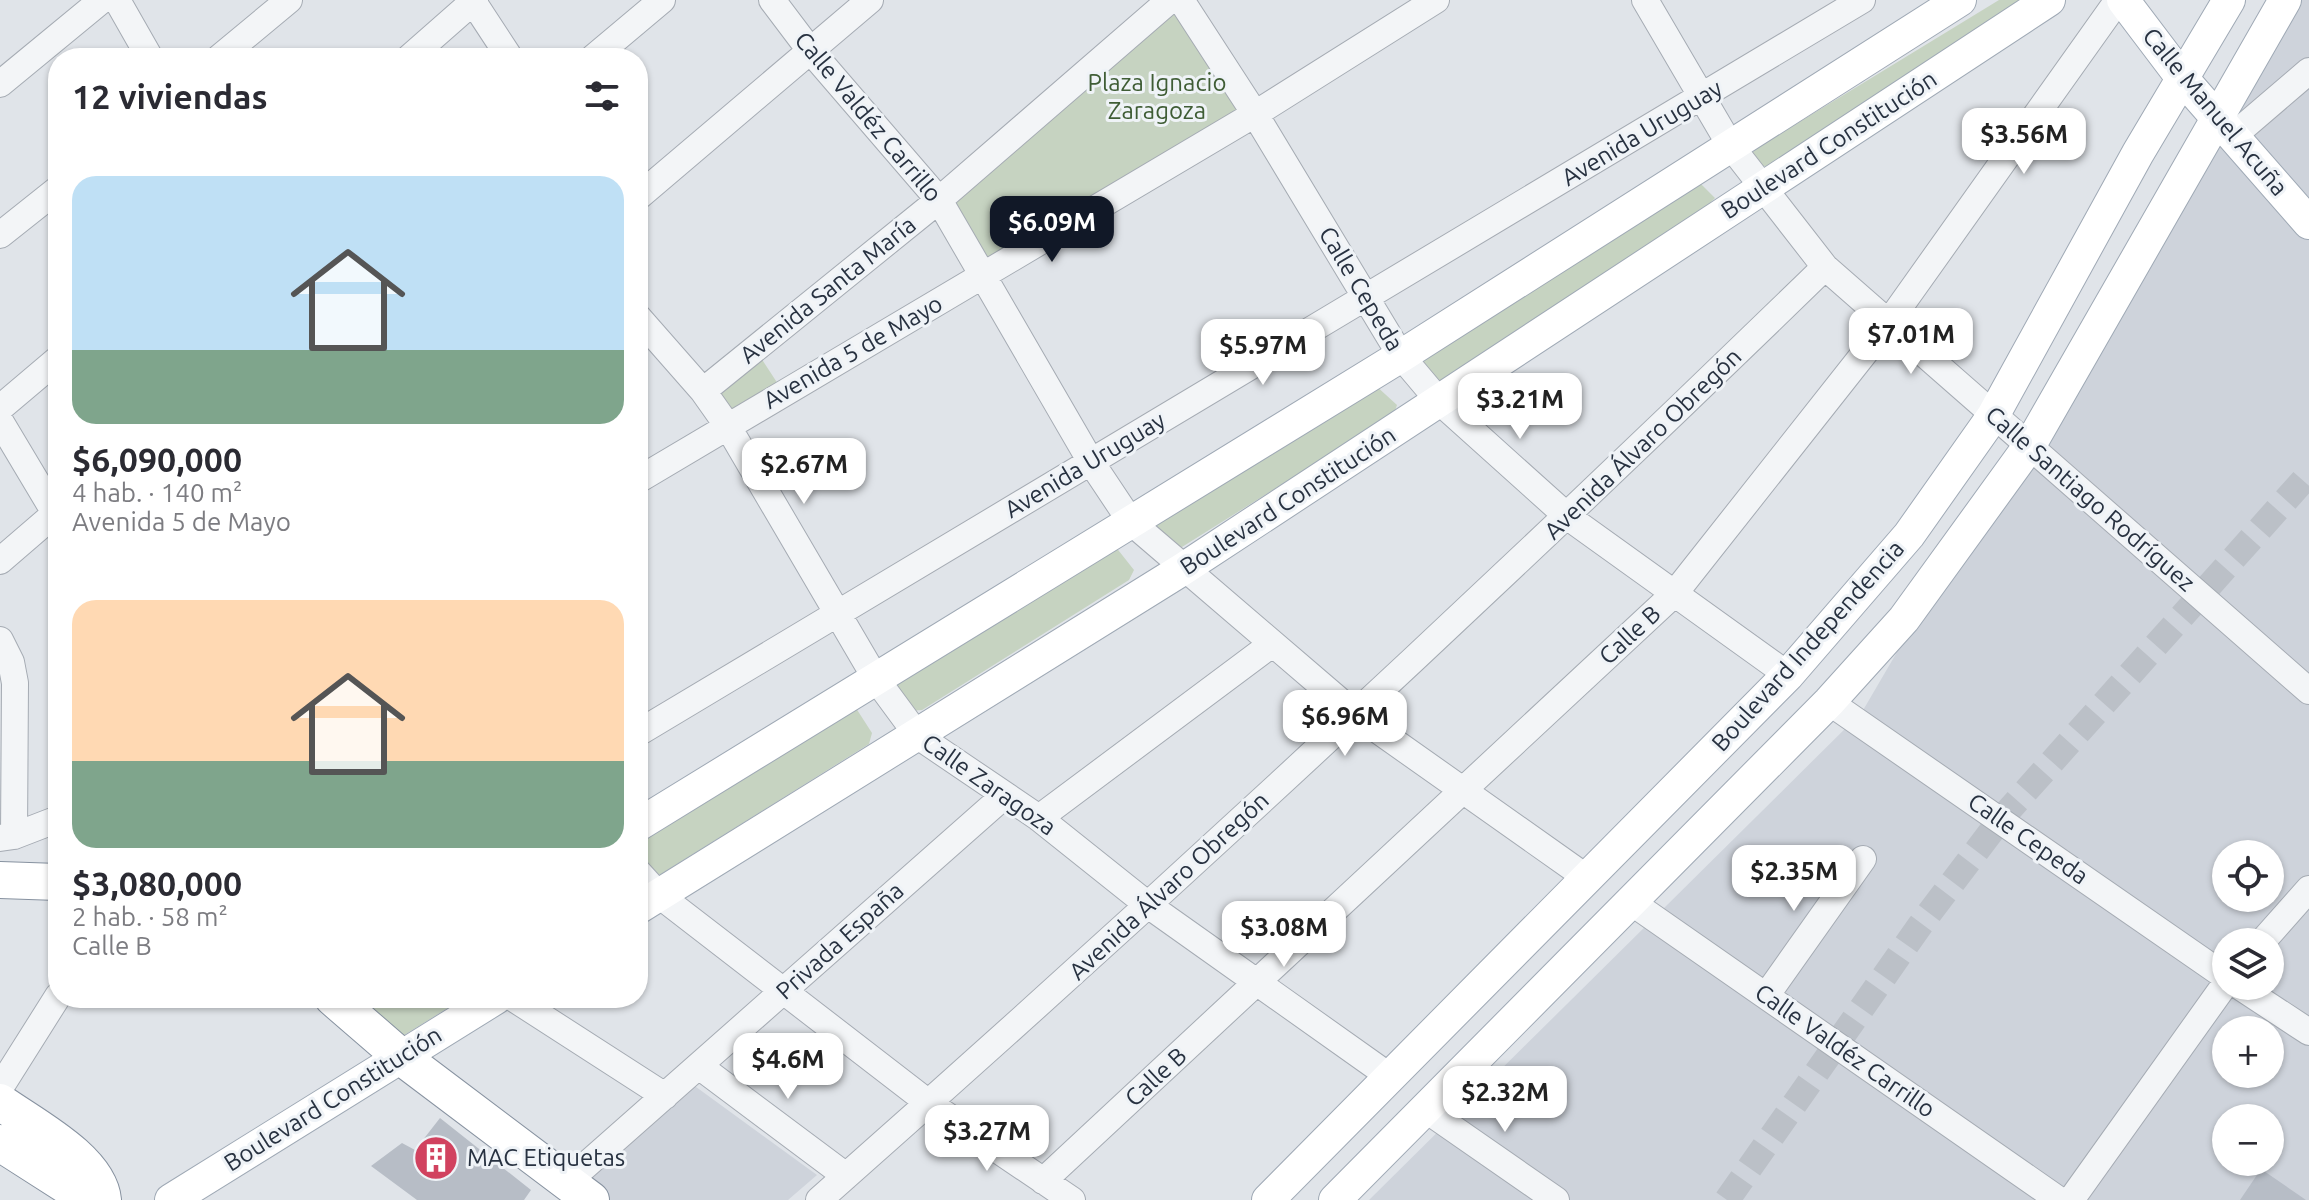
<!DOCTYPE html>
<html lang="es">
<head>
<meta charset="utf-8">
<style>
  :root { --surface:#fff; --page:#f2f2f3; --text:#2b2b33; --muted:#7c7c81; --accent:#111827 }
  body { margin:0; font-family:Ubuntu,sans-serif; background:var(--page); color:var(--text); height:100vh; display:flex; flex-direction:column; font-size:30px; white-space:nowrap }
  * { box-sizing:border-box; margin:0 }
  p { font-size:26px; color:var(--muted) }
  .icon { flex:none; width:44px; height:44px; fill:none; stroke:currentColor; stroke-width:2; stroke-linecap:round; stroke-linejoin:round }
  .map { position:relative; flex:1; overflow:hidden }
  .details { position:absolute; left:48px; top:48px; width:600px; height:960px; display:flex; flex-direction:column; background:var(--surface); border-radius:32px; box-shadow:0 2px 6px #0004 }
  .details>* { flex:none }
  .tools { position:absolute; left:2212px; top:840px; display:grid; gap:16px }
  .tools a { display:grid; place-items:center; width:72px; height:72px; border-radius:50%; background:var(--surface); box-shadow:0 2px 6px #0004; font-size:40px }
  .price { position:absolute; translate:-50% -68px; padding:0 18px; border-radius:16px; background:#fff; color:#222; font-size:26px; line-height:52px; filter:drop-shadow(0 2px 4px #0008) }
  .price::after { content:''; position:absolute; left:50%; top:48px; width:24px; height:18px; margin-left:-12px; background:inherit; clip-path:polygon(0 0,100% 0,50% 100%) }
  .price.on { background:var(--accent); color:#fff }
  ul { padding:0; list-style:none }
  li { display:grid; align-content:center; gap:16px; height:424px; padding:0 24px }
  li span { display:grid; place-items:center; height:248px; border-radius:24px; color:#555 }
  li>.icon { margin-inline-start:auto }
  span .icon { width:144px; height:144px; fill:#fffc; stroke-width:1 }
  li b { font-size:34px }
  h2 { display:flex; justify-content:space-between; align-items:center; height:96px; padding:0 24px; font-size:34px }
  .map>svg:first-child { display:block }
</style>
</head>
<body>
<div class="map">
<svg width="2309" height="1200" viewBox="0 0 2309 1200">
  <rect width="100%" height="100%" fill="#e0e4e9"/>
  <path fill="#ced3db" fill-rule="evenodd" d="M2278,0h31v1200h-940l493,-488zM2226,854h44v44h-44zM2226,942h44v44h-44zM2226,1030h44v44h-44zM2226,1118h44v44h-44z
    M692,1084l125,91 -29,25h-179l-27,-20z"/>
  <path fill="#c6d3c1" d="M1171,0l83,113 -268,161 -46,-74z
    M1999,0h29l-261,166h-9l-7,-11 4,-6z
    M1701,184l14,14 -37,38 -234,147 -10,-2 -14,-16v-11z
    M759,355l19,29 -55,30 -11,-19z
    M1374,384l23,21 -3,9 -212,133 -12,-2 -21,-21z
    M1115,546l19,24 -5,10 -207,130 -12,1 -17,-26z
    M854,705l18,28 -3,11 -208,130h-14l-9,-14v-28z
    M371,998h93l-63,39 -8,-1 -24,-33z"/>
  <path fill="#b7bdc6" d="M440,1118l91,72 -7,10h-107l-46,-34 31,-23 13,7z
    M2261,1169l45,31h-66z"/>
  <g fill="none" stroke-linecap="round" stroke-linejoin="round">
    <path stroke="#bbc0c7" stroke-width="26" stroke-dasharray="26 13" stroke-linecap="butt" d="M1727,1200l194,-276 79,-104 309,-346"/>
    <g stroke="#a5abb3" stroke-width="28">
      <path id="minor" d="M117,0l33,58
        M472,0l38,58
        M772,0l37,49 130,151 152,262 40,60 224,192 232,164
        M1181,0l74,114 146,242 38,45 129,116 220,158
        M1645,0l85,145 95,122 484,424
        M219,58l70,-58
        M409,58l66,-58
        M593,58l69,-58
        M0,84l102,-84
        M2233,136l76,-65
        M638,197l232,-197
        M0,235l58,-46
        M638,317l65,74 24,34 149,254 42,57 121,82 109,87 241,171
        M703,391l236,-191 231,-200
        M0,408l58,-49
        M0,421l58,97
        M638,480l617,-366 181,-114
        M0,561l58,-50
        M0,640l11,22 4,21 -1,153
        M1829,702l397,275
        M638,733l1224,-733
        M1039,818l233,-174
        M0,838l14,-2 44,-17
        M638,872l21,23 271,209 142,96
        M1631,902l428,298
        M2262,942l47,-53
        M2239,986l70,46
        M1766,996l97,-137
        M513,998l152,98
        M699,1066l147,110
        M0,1088l58,-92
        M1425,1109l131,91
        M1043,1181l632,-588 214,-271 229,-322
        M567,1182l438,-387
        M819,1200c343,-303 678,-614 1006,-933
        M2071,1200l155,-217"/>
    </g>
    <g stroke="#9fa9b5" stroke-width="34">
      <path id="major" d="M2123,0l59,78 127,145
        M638,825l763,-469 559,-356
        M638,908l545,-339 866,-569
        M171,1200l325,-202
        M1268,1200l520,-525 121,-140 84,-119 145,-263 91,-153
        M1335,1200l494,-498 75,-83 126,-174 255,-445"/>
    </g>
    <g stroke="#8792a0" stroke-width="38">
      <path id="highway" d="M0,880l58,2
        M333,998l67,58 191,144
        M0,1102c32,23 99,57 103,98
        M0,1143l89,57"/>
    </g>
    <use href="#minor" stroke="#f3f5f7" stroke-width="26"/>
    <use href="#major" stroke="#fff" stroke-width="32"/>
    <use href="#highway" stroke="#fff" stroke-width="36"/>
  </g>
  <defs>
    <g id="building-disc" transform="scale(2.3)"><circle r="9.5" fill="#d1425f" stroke="#eff3f7"/><path d="M-4-6H4V6H1V3H-1V6H-4ZM-2.5-4.3h1.7v1.8h-1.7ZM.8-4.3h1.7v1.8H.8ZM-2.5-1h1.7V.8h-1.7ZM.8-1h1.7V.8H.8Z" fill="#fff"/></g>
  </defs>
  <g fill-rule="evenodd">
    <use href="#building-disc" x="436" y="1158"/>
  </g>
  <g text-anchor="middle" stroke-width="6" stroke-linejoin="round" paint-order="stroke">
    <g font-size="24" fill="#3f5d35" stroke="#eff3f7">
      <text x="1157" y="91">Plaza Ignacio<tspan x="1157" dy="28">Zaragoza</tspan></text>
    </g>
    <g font-size="24" fill="#283241" stroke="#eff3f7">
      <text transform="translate(2215 112) rotate(50)" y="8">Calle Manuel Acuña</text>
      <text transform="translate(868 117) rotate(50)" y="8">Calle Valdéz Carrillo</text>
      <text transform="translate(1642 133) rotate(-31)" y="8">Avenida Uruguay</text>
      <text transform="translate(1829 145) rotate(-33)" y="8">Boulevard Constitución</text>
      <text transform="translate(1361 289) rotate(59)" y="8">Calle Cepeda</text>
      <text transform="translate(828 290) rotate(-39)" y="8">Avenida Santa María</text>
      <text transform="translate(853 352) rotate(-30)" y="8">Avenida 5 de Mayo</text>
      <text transform="translate(1643 444) rotate(-44)" y="8">Avenida Álvaro Obregón</text>
      <text transform="translate(1085 465) rotate(-31)" y="8">Avenida Uruguay</text>
      <text transform="translate(2090 499) rotate(41)" y="8">Calle Santiago Rodríguez</text>
      <text transform="translate(1288 501) rotate(-33)" y="8">Boulevard Constitución</text>
      <text transform="translate(1630 635) rotate(-43)" y="8">Calle B</text>
      <text transform="translate(1808 646) rotate(-48)" y="8">Boulevard Independencia</text>
      <text transform="translate(989 785) rotate(35)" y="8">Calle Zaragoza</text>
      <text transform="translate(2028 839) rotate(35)" y="8">Calle Cepeda</text>
      <text transform="translate(1169 886) rotate(-43)" y="8">Avenida Álvaro Obregón</text>
      <text transform="translate(840 941) rotate(-42)" y="8">Privada España</text>
      <text transform="translate(1845 1051) rotate(35)" y="8">Calle Valdéz Carrillo</text>
      <text transform="translate(1156 1077) rotate(-43)" y="8">Calle B</text>
      <text transform="translate(333 1099) rotate(-32)" y="8">Boulevard Constitución</text>
    </g>
    <g font-size="24" fill="#283241" stroke="#eff3f7" text-anchor="start">
      <text x="467" y="1166">MAC Etiquetas</text>
    </g>
  </g>
</svg>
<div class="tools">
<a><svg class="icon" aria-label="locate" viewBox="0 0 24 24"><circle cx="12" cy="12" r="6"/><path d="M12 2v4M12 18v4M2 12h4M18 12h4"/></svg></a>
<a><svg class="icon" aria-label="layers" viewBox="0 0 24 24"><path d="M12 4l9 5-9 5-9-5zM3 14l9 5 9-5"/></svg></a>
<a>+</a>
<a>−</a>
</div>
<b class="price" style="left:2024px;top:176px">$3.56M</b>
<b class="price on" style="left:1052px;top:264px">$6.09M</b>
<b class="price" style="left:1911px;top:376px">$7.01M</b>
<b class="price" style="left:1263px;top:387px">$5.97M</b>
<b class="price" style="left:1520px;top:441px">$3.21M</b>
<b class="price" style="left:804px;top:506px">$2.67M</b>
<b class="price" style="left:1345px;top:758px">$6.96M</b>
<b class="price" style="left:1794px;top:913px">$2.35M</b>
<b class="price" style="left:1284px;top:969px">$3.08M</b>
<b class="price" style="left:788px;top:1101px">$4.6M</b>
<b class="price" style="left:1505px;top:1134px">$2.32M</b>
<b class="price" style="left:987px;top:1173px">$3.27M</b>
<section class="details">
<h2>12 viviendas<svg class="icon" aria-label="filters" viewBox="0 0 24 24"><path d="M4 7h16M4 17h16"/><circle cx="9" cy="7" r="2"/><circle cx="15" cy="17" r="2"/></svg></h2>
<ul>
<li><span style="background:linear-gradient(#bfe0f5 70%,#7fa58c 0)"><svg class="icon" aria-label="home" viewBox="0 0 24 24"><path d="M3 11l9-7 9 7M6 9v11h12V9"/></svg></span><div><b>$6,090,000</b><p>4 hab. · 140 m²</p><p>Avenida 5 de Mayo</p></div></li>
<li><span style="background:linear-gradient(#ffd9b3 65%,#7fa58c 0)"><svg class="icon" aria-label="home" viewBox="0 0 24 24"><path d="M3 11l9-7 9 7M6 9v11h12V9"/></svg></span><div><b>$3,080,000</b><p>2 hab. · 58 m²</p><p>Calle B</p></div></li>
</ul>
</section>
</div>
</body>
</html>
